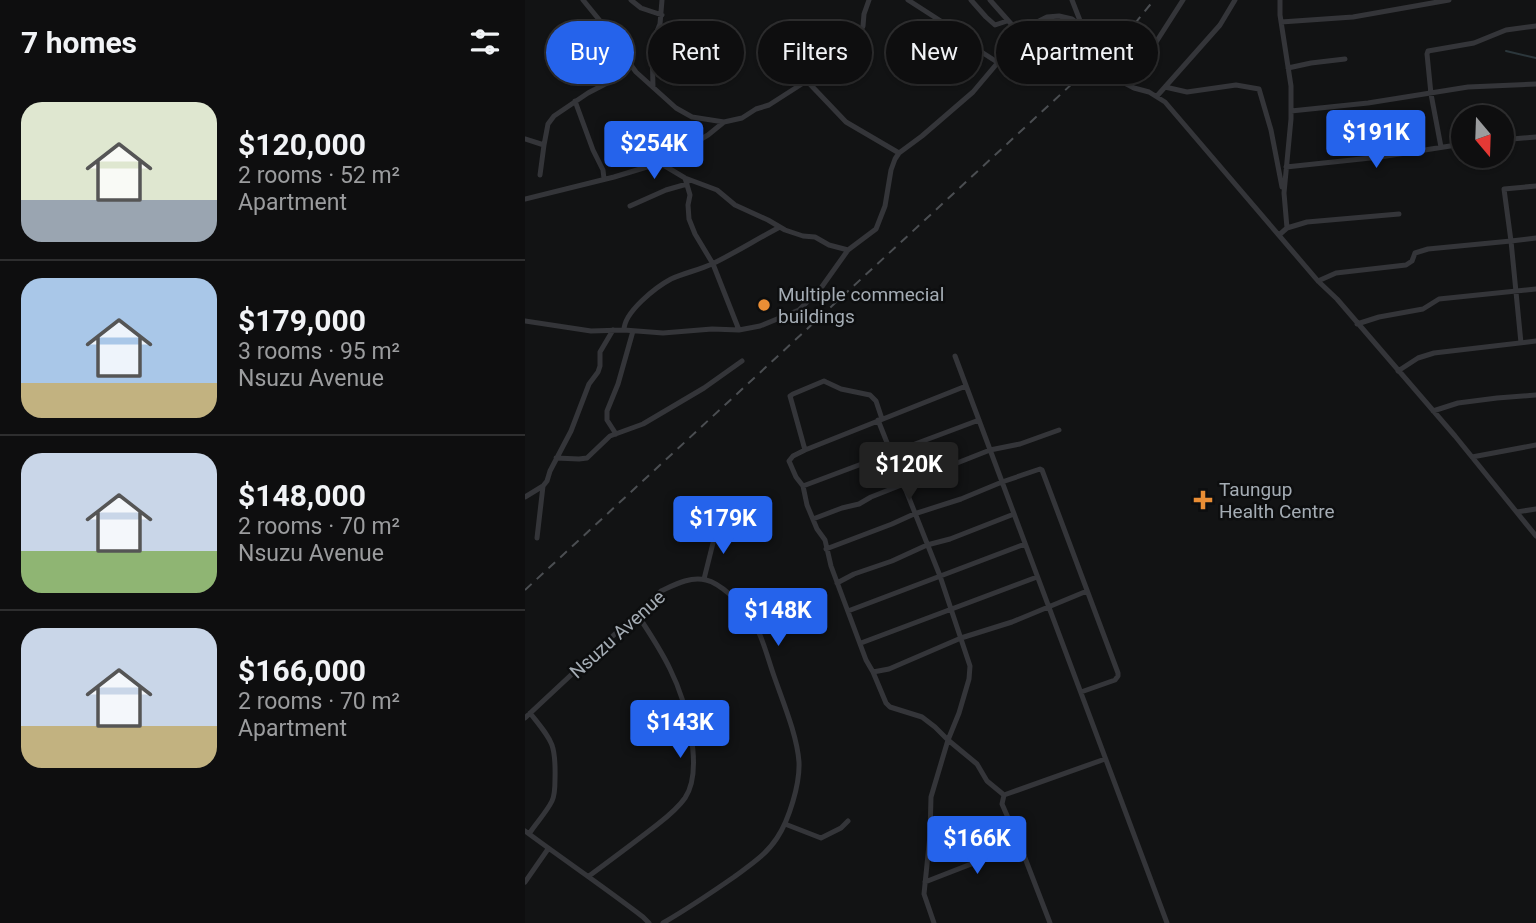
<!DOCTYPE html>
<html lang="en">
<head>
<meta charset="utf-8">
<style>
  :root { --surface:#0e0e0f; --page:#171718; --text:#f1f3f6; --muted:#9b9c9e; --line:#2e2e2f; --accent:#2563eb }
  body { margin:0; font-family:Roboto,sans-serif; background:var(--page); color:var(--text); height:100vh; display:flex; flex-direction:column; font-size:26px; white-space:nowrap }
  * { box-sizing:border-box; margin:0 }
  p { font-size:23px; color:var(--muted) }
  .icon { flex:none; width:38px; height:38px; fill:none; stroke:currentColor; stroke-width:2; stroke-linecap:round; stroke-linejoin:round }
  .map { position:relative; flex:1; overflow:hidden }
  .details { display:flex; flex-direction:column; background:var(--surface); width:525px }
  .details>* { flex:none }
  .guide { position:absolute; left:21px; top:21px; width:665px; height:63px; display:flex; gap:14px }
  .needle { width:46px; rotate:161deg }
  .controls { position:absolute; left:926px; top:105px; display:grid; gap:14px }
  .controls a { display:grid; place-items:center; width:63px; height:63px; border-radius:50%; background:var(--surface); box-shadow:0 2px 5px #0004,0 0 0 2px var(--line); font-size:35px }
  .price { position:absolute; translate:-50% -60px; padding:0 16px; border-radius:7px; background:var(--accent); color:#fff; font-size:23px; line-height:46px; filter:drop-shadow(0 2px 4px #0008) }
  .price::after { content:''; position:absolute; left:50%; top:42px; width:21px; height:16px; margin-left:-10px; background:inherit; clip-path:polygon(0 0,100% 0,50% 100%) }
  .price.active { background:#222; color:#fff }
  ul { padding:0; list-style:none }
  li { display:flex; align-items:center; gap:21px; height:175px; padding:0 21px }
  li+li { border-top:2px solid var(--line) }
  li span { display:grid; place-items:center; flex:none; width:196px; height:140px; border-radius:21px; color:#555 }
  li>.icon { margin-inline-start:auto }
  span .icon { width:84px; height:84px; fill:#fffc; stroke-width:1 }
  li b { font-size:30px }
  h2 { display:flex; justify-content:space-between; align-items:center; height:84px; padding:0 21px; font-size:30px }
  .tag { padding:0 24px; border-radius:32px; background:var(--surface); box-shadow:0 2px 5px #0004,0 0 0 2px var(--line); font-size:24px; line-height:63px }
  .tag.active { background:var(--accent); color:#fff }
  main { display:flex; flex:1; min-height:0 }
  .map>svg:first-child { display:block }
</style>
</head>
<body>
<main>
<section class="details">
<h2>7 homes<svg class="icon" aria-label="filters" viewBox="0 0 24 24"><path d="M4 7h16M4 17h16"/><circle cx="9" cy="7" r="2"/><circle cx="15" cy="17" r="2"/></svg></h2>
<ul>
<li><span style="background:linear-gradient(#dfe7d0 70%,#9aa5b1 0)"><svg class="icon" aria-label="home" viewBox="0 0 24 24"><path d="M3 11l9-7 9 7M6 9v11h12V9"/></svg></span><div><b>$120,000</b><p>2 rooms · 52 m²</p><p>Apartment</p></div></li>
<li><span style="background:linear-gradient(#a9c7e8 75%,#c2b280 0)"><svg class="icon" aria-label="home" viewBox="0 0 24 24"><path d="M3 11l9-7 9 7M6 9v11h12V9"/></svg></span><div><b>$179,000</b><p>3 rooms · 95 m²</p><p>Nsuzu Avenue</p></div></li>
<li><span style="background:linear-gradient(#c9d6e8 70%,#8fb573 0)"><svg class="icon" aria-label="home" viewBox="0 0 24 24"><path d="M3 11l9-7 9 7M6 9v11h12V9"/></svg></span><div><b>$148,000</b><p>2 rooms · 70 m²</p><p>Nsuzu Avenue</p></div></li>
<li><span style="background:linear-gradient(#c9d6e8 70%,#c2b280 0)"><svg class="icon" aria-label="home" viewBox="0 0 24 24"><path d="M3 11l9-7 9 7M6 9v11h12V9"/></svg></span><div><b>$166,000</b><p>2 rooms · 70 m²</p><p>Apartment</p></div></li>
</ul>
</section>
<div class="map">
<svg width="1011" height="923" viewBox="0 0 1011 923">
  <rect width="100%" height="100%" fill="#121314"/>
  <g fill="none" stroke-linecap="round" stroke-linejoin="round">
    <path stroke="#2c373c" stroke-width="2" d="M981,51l30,7"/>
    <path stroke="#343539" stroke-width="5" d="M58,0l27,33 13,21 13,18 40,36 16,9 32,5
      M106,0l10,8 21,7
      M383,0l42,27 16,15 31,20
      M446,0l15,17 9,8 12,-4
      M465,0l31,35
      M547,0l16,41 29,38 17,9 15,4 16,10 153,179 19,18 118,137 81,100
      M756,22l72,-5 96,-17
      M763,68l23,-5 34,-4
      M281,80l40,42 53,31
      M599,83l27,-33 32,-50
      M128,87l-1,-43 8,-20 2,-24
      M640,87l22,5 49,-7 23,4 12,41 11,57
      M632,96l63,-71 15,-25
      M50,101l18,49 10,20 1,9
      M766,111l77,-8 100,-16 68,-3
      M0,139l19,6 -4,30
      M976,140l35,-3
      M19,145l4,-21 6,-8 34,-23 23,-12 20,-16
      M916,147l-10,-53 -4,-40 1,-3 46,-8 32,-13 30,-4
      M135,163l25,15 32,12 18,15 33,15 17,10 18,6 12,1 14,8 19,5
      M761,167l94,-10 83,-13
      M160,178l5,17 -2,10 1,14 6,15 18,30 26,66
      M1011,186l-32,3 7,52 25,-3
      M0,199l89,-22 46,-14 48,-28 16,-13 18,-4 14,-9 13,-4 53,-34 32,-28 9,-17 1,-12 5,-14
      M105,206l36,-16 21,-6
      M762,228l20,-6 92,-8
      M754,235l8,-7 -3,-35 7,-74v-33l-11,-71v-15
      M793,281l18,-8 70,-8 6,-4 3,-8 13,-4 83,-8 10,102
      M0,321l66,10 33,-1 39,3 49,-4 27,1 21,-4 39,-16 22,-22 27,-38 28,-21 9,-23 6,-36 4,-11 4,-6 23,-17 51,-44 48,-57 14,-12 12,-6 12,-1 13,3 9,7
      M832,324l22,-7 44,-8 16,-10 97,-10
      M99,330c0,-18 32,-43 47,-51 13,-6 28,-9 41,-15 23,-11 45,-25 68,-37
      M430,356l212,567
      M873,371l20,-13 16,-5 102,-12
      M441,386l-161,64 -12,6 -4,5 7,16 7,9 4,19 10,24 8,11 6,26 35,94 7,12 16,-3 72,-31 51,-16 75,-31
      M908,411l25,-8 39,-5 39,-3
      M353,420l62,156 30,90 -1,13 -10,34 -11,27 -17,57 -1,38 -6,59 10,29
      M91,434l-9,-14v-9l11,-27 15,-53
      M280,450l-13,-47 -2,-7 3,-2 31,-13 2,1 15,7 29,6 6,6 6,18
      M947,457l64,-12
      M31,458l23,1 8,-1 23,-22 33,-12 61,-36 38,-27
      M278,486l176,-66
      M0,497l18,-11 4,-5 3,-10 21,-40 18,-47 9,-12 2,-6v-14l13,-22
      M992,512l19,-3
      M288,519l29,-11 17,-4 12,-7 119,-47 30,-6 39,-14
      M12,538l6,-52
      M301,549l66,-25 22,-10 47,-15 41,-17 38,-13 2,1 76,203v3l-3,4 -34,12
      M179,579l13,-52
      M312,583l17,-9 38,-13 35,-16 23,-6 64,-25
      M323,611l177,-67
      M336,643l176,-66
      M348,672l13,31 4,4 32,10 13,10 13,13 29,24 10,17 17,14
      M0,718l136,-127c13,-6 29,-15 45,-11 14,3 36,24 44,36 12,18 17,40 24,60 9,26 23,59 25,86 1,22 -10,58 -22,76 -11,17 -27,27 -43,39 -23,16 -47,32 -71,46
      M260,824l36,14 20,-10 7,-7
      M0,831c39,29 79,56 118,86l6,6
      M4,834c7,-11 17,-21 23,-33 3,-6 3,-14 3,-22 1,-36 -3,-38 -25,-66
      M64,876c23,-17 46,-34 69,-52 9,-7 20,-16 27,-26 20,-30 0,-99 -15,-129 -9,-19 -21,-37 -33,-55
      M0,882l23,-33
      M400,882l95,-37
      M525,923l-30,-78 -18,-41 2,-9 101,-36"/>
    <path stroke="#4b4e52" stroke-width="2" stroke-dasharray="9 7" stroke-linecap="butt" d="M0,590l603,-558 26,-32"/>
  </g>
  <g fill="#ea8e35" stroke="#0d0e0f" stroke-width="2.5">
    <circle cx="239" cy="305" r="7"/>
    <path d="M674.5 489.5h7v7h7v7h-7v7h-7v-7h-7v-7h7z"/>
  </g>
  <g text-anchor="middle" stroke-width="5" stroke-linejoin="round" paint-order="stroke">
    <g font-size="19" fill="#a4acb4" stroke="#0d0e0f" text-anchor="start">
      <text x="253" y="301">Multiple commecial<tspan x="253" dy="22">buildings</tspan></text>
      <text x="694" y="496">Taungup<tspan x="694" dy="22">Health Centre</tspan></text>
    </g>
    <g font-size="19" fill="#a4acb4" stroke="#0d0e0f">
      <text transform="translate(92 634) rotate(-42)" y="7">Nsuzu Avenue</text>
    </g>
  </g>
</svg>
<div class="controls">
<a><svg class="needle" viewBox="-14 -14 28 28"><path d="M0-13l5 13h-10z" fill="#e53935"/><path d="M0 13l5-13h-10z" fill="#9b9c9e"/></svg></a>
</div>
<b class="price" style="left:851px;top:170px">$191K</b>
<b class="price" style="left:129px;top:181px">$254K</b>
<b class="price active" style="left:384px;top:502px">$120K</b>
<b class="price" style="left:198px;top:556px">$179K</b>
<b class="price" style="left:253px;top:648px">$148K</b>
<b class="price" style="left:155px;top:760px">$143K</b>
<b class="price" style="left:452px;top:876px">$166K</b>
<div class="guide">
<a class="tag active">Buy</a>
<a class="tag">Rent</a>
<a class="tag">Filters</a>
<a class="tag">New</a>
<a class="tag">Apartment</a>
</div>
</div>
</main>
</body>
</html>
